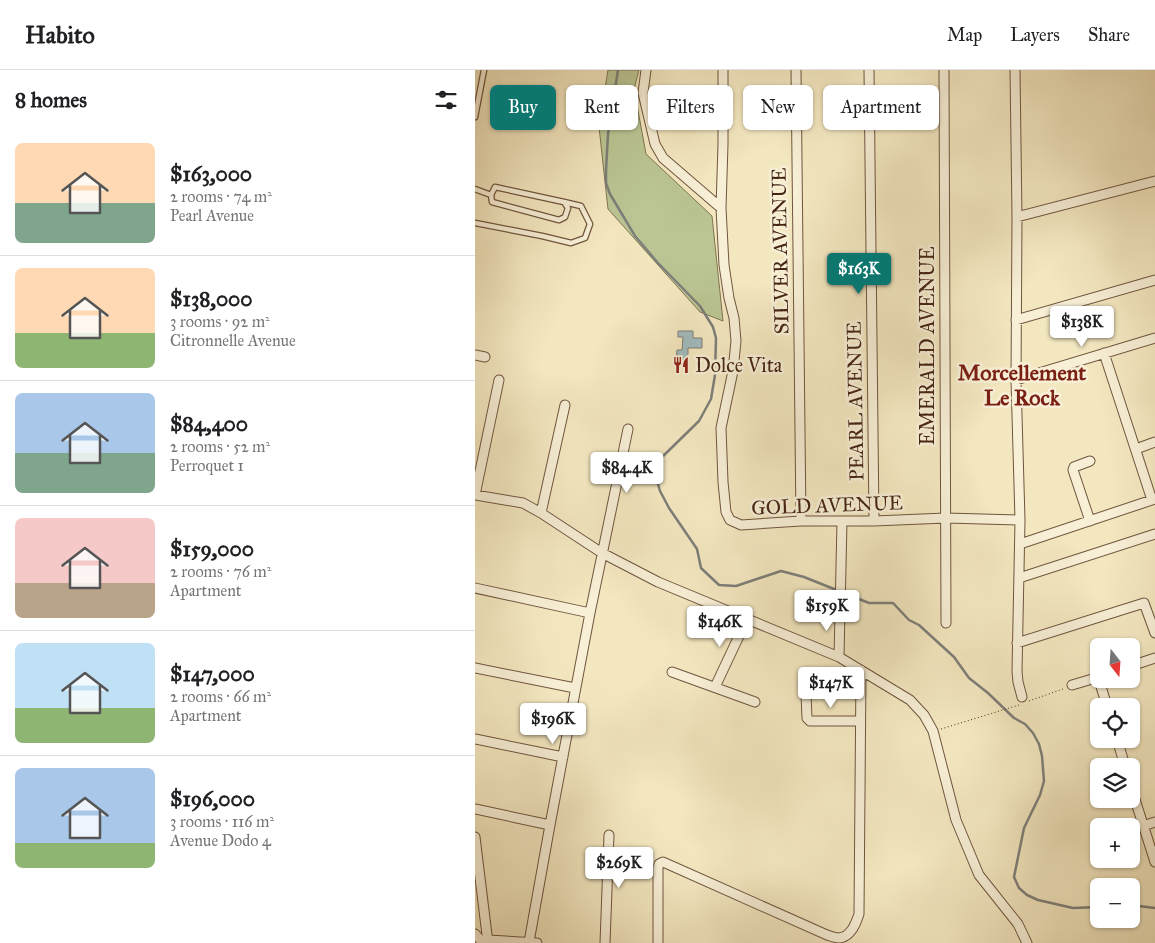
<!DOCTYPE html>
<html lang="en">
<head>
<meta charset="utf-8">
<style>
  :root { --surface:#fff; --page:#f6f6f6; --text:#202124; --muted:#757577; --line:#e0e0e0; --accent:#0f766e }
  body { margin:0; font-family:"IM FELL Great Primer",serif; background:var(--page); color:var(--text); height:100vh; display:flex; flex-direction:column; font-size:19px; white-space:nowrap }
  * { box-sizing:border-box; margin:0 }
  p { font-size:16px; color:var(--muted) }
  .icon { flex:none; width:28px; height:28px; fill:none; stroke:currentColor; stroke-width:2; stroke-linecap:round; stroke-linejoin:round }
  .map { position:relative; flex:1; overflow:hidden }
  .details { display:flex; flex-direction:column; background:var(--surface); width:475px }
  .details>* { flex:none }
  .banner { position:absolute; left:15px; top:15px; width:475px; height:45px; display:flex; gap:10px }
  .needle { width:32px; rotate:163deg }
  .fabs { position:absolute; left:615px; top:568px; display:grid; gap:10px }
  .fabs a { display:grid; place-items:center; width:50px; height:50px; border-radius:8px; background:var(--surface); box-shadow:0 1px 4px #0004; font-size:25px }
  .price { position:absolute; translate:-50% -42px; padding:0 11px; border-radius:5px; background:#fff; color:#222; font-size:16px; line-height:32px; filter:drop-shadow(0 1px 2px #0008) }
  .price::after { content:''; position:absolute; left:50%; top:30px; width:15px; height:11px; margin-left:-8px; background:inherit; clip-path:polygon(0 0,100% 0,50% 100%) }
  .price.on { background:var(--accent); color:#fff }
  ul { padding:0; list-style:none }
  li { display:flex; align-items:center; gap:15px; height:125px; padding:0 15px }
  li+li { border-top:1px solid var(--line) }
  li span { display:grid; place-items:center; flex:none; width:140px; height:100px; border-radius:8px; color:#555 }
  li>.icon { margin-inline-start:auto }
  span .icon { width:60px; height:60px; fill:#fffc; stroke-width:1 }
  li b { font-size:21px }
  h2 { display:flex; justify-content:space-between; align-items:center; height:60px; padding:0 15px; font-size:21px }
  .chip { padding:0 18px; border-radius:8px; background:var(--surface); box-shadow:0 1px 4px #0004; font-size:18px; line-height:45px }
  .chip.on { background:var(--accent); color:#fff }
  header { display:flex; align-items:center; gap:30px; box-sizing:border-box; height:70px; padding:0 25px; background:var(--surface); border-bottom:1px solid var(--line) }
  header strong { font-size:24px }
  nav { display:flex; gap:28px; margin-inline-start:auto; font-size:18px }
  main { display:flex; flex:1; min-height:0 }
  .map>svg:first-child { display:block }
</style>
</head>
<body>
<header>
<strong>Habito</strong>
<nav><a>Map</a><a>Layers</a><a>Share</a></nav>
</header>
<main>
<section class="details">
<h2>8 homes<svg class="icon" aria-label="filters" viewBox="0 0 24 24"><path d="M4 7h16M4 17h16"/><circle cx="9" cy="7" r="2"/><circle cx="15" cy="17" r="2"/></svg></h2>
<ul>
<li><span style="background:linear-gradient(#ffd9b3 60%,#7fa58c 0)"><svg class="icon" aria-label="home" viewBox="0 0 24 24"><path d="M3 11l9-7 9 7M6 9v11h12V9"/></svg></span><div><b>$163,000</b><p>2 rooms · 74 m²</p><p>Pearl Avenue</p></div></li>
<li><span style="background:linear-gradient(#ffd9b3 65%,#8fb573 0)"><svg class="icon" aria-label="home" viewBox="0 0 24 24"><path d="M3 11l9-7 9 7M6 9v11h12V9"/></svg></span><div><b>$138,000</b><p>3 rooms · 92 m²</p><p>Citronnelle Avenue</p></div></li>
<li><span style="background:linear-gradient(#a9c7e8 60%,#7fa58c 0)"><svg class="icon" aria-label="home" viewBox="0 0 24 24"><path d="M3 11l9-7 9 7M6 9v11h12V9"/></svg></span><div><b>$84,400</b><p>2 rooms · 52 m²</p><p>Perroquet 1</p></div></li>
<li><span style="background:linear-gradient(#f6c9c9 65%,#b9a48a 0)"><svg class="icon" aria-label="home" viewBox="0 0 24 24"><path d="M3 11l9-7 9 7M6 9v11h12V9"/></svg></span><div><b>$159,000</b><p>2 rooms · 76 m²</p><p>Apartment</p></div></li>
<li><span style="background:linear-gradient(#bfe0f5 65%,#8fb573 0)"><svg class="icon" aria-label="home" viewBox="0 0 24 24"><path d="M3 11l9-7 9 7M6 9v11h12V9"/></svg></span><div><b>$147,000</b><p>2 rooms · 66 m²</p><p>Apartment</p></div></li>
<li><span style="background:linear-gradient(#a9c7e8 75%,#8fb573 0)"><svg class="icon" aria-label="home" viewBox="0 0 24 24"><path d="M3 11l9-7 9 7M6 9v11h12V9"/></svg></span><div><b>$196,000</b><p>3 rooms · 116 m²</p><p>Avenue Dodo 4</p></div></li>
</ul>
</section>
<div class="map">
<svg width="680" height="873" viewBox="0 0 680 873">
  <rect width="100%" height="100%" fill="#f3e7c0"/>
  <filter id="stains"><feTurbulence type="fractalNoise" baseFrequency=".004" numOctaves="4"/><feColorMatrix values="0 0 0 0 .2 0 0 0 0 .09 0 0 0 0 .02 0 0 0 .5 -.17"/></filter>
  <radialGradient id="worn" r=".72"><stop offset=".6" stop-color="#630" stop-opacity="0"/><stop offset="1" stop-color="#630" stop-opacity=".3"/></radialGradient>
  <path fill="#bac593" stroke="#807452" d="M133,0h31l-5,19 12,65 66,62 11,105 -23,-9 -92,-103 -9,-82z"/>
  <path fill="#a2bcbe" stroke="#7d7f79" d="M203,261h15v7h9v10h-14v12h-12l1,-10h5l1,-13h-5z"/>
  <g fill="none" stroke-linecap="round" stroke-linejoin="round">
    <path stroke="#7d7f79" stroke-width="2.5" d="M143,0l-10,64 -2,37v12l4,11 25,42 23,27 42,43 13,21 3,11 -1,37 -4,24 -12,22 -41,40 -3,13 5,17 9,17 28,41 4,19 18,17 17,1 45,-15 23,6 65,26h24l16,17 10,5 35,32 15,21 19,15 26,25 11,6 8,9 6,11 3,12 2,25 -4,14 -16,33 -10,49 5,11 8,7 11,5 35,8 26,-1
      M656,835l24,3"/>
    <g stroke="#70553e" stroke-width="7">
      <path id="lane" d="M0,47l9,-47
        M20,117l69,15 4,6 -3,9 -6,3 -67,-18 -1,-7z
        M0,119l16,6
        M0,153l67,13 29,7 14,-5 5,-14 -9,-18 -17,-4"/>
    </g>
    <g stroke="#70553e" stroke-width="11">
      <path id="street" d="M171,0l-3,23 12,51 8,14 58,50
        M248,0v74l-2,64 3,57 5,33 5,20 2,23 -3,30 -12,57 2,54 3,30 4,8 11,5 60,-4h73l72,-3 74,2
        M321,0l5,451
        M394,0l5,451
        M469,0l2,553
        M540,0l2,147 -1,163 4,140 -3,151 1,11 4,15
        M542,147l138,-36
        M541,250l139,-40
        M629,283l48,147
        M0,285l10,2
        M541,310l139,-42
        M661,379l19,-7
        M615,391l-16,6 -1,3 17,51
        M0,425l48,8 18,10 61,40 56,29 181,75 71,43 14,15 9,16 23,89 23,55 39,49 9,19
        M0,425l24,-115
        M66,443l24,-108
        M545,474l135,-45
        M544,508l136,-44
        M0,518l115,25
        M542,573l127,-40 11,30
        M364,587l3,-136
        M656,596l24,-8
        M0,598l100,20
        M197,602l83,30
        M623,607l9,29
        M597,615l27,-8
        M240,617l32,-68
        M331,624l1,24 3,3h50
        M0,669l88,18
        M642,669l8,27
        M656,717l24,75
        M0,739l75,16
        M668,756l12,-4
        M0,767l13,106
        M0,864l7,8 6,-2 49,3
        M54,872l21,-117 40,-212 38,-184
        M130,873l4,-108
        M183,873v-75l1,-4 4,-2 164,73c3,1 8,3 12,3 12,-1 17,-15 20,-24l2,-244"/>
    </g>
    <path stroke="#452412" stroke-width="1" stroke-dasharray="1 2.5" stroke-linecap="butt" d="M554,631l34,-12
      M466,659l78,-24"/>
    <use href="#lane" stroke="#f7efd6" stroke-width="4.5"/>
    <use href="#street" stroke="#f7efd6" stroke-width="9"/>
  </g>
  <defs>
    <g id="restaurant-bare" transform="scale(1.35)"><path d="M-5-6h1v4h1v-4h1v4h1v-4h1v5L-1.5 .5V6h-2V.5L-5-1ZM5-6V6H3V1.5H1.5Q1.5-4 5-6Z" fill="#8f2418" stroke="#f7efd6" stroke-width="2.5" paint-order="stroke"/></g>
  </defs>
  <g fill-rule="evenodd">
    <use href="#restaurant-bare" x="206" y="295"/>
  </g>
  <g text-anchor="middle" stroke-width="5" stroke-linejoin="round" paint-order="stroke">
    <g font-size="20" fill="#452412" stroke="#f7efd6">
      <text transform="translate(305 181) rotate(-91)" y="7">SILVER AVENUE</text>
      <text transform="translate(452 276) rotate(-90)" y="7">EMERALD AVENUE</text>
      <text transform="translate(380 331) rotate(-91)" y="7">PEARL AVENUE</text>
      <text transform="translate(352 435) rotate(-2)" y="7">GOLD AVENUE</text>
    </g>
    <g font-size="20" fill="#452412" stroke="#f7efd6" text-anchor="start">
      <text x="220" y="302">Dolce Vita</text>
    </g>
    <g font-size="22" font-weight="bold" fill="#7a1f14" stroke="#f7efd6">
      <text x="547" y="310">Morcellement<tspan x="547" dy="25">Le Rock</tspan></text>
    </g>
  </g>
  <rect width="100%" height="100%" filter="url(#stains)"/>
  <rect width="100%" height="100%" fill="url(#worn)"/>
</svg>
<div class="fabs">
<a><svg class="needle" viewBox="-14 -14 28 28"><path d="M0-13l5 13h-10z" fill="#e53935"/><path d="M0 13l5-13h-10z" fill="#757577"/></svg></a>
<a><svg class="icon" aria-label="locate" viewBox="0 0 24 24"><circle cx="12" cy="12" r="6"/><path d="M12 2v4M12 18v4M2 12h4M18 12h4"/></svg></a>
<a><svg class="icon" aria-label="layers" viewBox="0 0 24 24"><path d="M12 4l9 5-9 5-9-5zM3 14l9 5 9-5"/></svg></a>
<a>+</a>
<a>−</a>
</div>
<b class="price on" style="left:384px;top:225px">$163K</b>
<b class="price" style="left:607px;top:278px">$138K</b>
<b class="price" style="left:152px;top:424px">$84.4K</b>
<b class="price" style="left:352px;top:562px">$159K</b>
<b class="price" style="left:245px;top:578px">$146K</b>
<b class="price" style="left:356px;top:639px">$147K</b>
<b class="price" style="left:78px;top:675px">$196K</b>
<b class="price" style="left:144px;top:819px">$269K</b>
<div class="banner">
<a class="chip on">Buy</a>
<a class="chip">Rent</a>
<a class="chip">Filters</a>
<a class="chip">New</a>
<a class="chip">Apartment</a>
</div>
</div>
</main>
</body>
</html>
